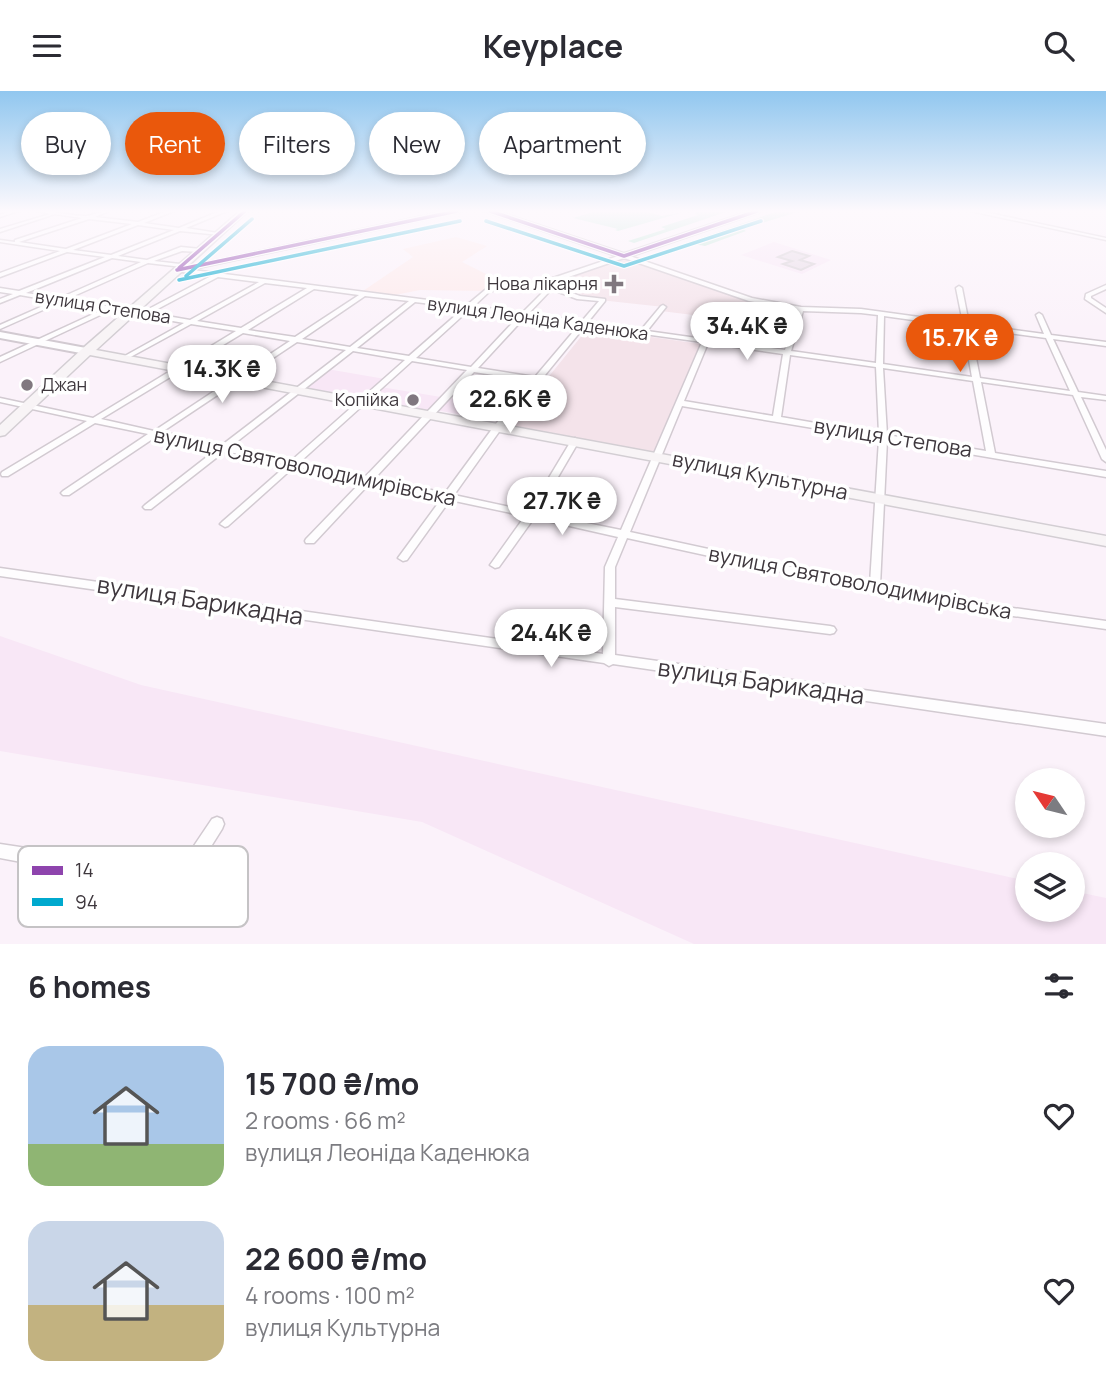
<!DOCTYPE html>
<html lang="en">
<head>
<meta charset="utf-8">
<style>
  :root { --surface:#fff; --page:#f2f2f3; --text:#2b2b33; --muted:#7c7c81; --accent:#ea580c }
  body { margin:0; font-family:Manrope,sans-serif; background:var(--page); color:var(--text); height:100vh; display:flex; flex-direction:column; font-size:26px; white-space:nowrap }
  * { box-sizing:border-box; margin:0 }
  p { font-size:23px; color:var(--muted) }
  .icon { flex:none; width:38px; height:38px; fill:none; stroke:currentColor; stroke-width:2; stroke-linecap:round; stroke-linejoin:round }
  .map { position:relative; height:853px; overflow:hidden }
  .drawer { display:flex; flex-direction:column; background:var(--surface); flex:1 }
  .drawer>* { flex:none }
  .banner { position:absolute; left:21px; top:21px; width:700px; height:63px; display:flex; gap:14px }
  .needle { width:46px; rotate:305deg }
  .fabs { position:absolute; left:1015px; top:677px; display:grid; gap:14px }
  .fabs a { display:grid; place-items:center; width:70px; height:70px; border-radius:50%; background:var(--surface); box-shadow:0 4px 10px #0003; font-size:35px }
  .price { position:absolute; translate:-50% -60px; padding:0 16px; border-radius:24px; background:#fff; color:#222; font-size:23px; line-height:46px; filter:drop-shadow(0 2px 4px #0008) }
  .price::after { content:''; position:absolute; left:50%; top:42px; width:21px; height:16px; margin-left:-10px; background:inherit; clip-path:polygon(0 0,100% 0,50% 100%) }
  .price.active { background:var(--accent); color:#fff }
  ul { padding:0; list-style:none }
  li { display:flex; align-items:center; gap:21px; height:175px; padding:0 28px }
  li span { display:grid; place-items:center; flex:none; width:196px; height:140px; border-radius:21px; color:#555 }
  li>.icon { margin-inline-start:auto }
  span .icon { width:84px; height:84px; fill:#fffc; stroke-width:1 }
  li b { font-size:30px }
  h2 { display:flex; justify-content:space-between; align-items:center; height:84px; padding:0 28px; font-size:30px }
  .chip { padding:0 24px; border-radius:32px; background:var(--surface); box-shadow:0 4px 10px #0003; font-size:24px; line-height:63px }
  .chip.active { background:var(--accent); color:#fff }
  header { display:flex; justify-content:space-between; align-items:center; height:91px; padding:0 28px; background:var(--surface); font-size:32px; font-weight:700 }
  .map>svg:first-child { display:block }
</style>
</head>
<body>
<header><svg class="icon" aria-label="menu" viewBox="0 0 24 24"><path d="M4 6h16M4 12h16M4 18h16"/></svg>Keyplace<svg class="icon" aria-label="search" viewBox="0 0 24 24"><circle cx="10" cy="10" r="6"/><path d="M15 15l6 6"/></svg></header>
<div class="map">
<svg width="1106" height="853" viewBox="0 0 1106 853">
  <rect width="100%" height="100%" fill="#fbf2fa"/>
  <path fill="#f8e7f6" d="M774,151l57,18 -29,14 -61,-19z
    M327,278l58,10 -23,20 -60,-11z
    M381,296l60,10 -14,14 -61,-11z
    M448,307l63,11 -11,13 -64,-12z
    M0,545l141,49 886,196v29h46v-19l33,7v46h-412l-272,-122 -422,-71z"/>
  <path fill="#fdeaeb" d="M456,146l31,9 -25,16 40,20 -1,4 -14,5 -67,-1 -25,5 -32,-4 50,-34 -10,-8z"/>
  <path fill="#f4e3ea" d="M621,168h5l122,42 -31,17 -56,-7 3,-4 -74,-8 -41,-15z
    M588,237l113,16 -48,109 -144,-27z"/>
  <path fill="#bbe6d5" d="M596,120h48l18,5 22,-4 -66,19 -3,-1 3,-1 -45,-11z
    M699,120h30l-95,32 -6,-2 38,-12 -5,-2 37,-12 -4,-2z
    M778,120h23l-58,18 3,2 -41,15c-19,-6 -37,16 -56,10z"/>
  <path fill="#e6d9e5" stroke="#d3ccd2" stroke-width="2" d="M792,160l17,5 -9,4 14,4 -13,6 -18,-6 9,-3 -14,-4z"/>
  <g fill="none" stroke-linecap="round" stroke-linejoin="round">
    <g stroke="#d2cad1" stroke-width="3">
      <path id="minor" d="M10,120h8l-18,6v-2z
        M38,120c16,0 32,5 48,5 8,-1 15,-5 23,-5l-14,6 43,5 29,-11h7l-30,12 35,5 41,-17h7l-41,17 32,5 2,2 -40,-4 -62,25 29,4 34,-13 20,2 1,1 -3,2 -17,-1 -28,10 26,3 2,1v2l-34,-4 -81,36 76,13 68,-36 -36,-5 -1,-1 3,-2 290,37 18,-15 14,-5 42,-3 83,-28 128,44 49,9 60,2 102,14 -7,-35 3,-2 3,2 7,36 75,10 -8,-19 3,-2 3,2 9,20 55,7v4l-53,-7 25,53 28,4v4l-25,-3 25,53v12l-4,-3 -29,-64 -92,-13 14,71 111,18v6l-219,-37 -7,146 48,10 178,25v8l-178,-25 -301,-66 -12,29v32l215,27 4,1 2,3 -2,3 -4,1 -215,-27v48l491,69v12l-493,-72 -4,2 -5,-3 -604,-87v-8l603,86 2,-87 13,-30 -84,-19 -35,49 -4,1 -5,-3 35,-49 -75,-16 -43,60 -4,1 -5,-3 44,-60 -72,-15 -56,60h-8l-1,-2 1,-2 56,-58 -67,-15 -67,60 -3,1 -5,-3 2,-2 65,-57 -62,-14 -74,58h-6l-2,-2 2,-2 72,-56 -60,-13 -88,59h-6l-2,-2 2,-2 85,-57 -53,-11 -87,53h-6l-1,-2 1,-2 85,-51 -87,-19v-4l93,20 143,-87 -45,-7 -66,36 -3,-2 1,-1 61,-34 -73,-13 -111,52v-5l104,-48 -43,-7 -61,27v-4l54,-24 -34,-6 -20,8v-4l13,-5 -13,-2v-4l19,3 86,-34 -38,-5 -67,25v-4l60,-22 -60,-9v-2l15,2v-2l67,-22 -27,-4 -55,18v-3l50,-15zM89,128l43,5 -66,25 -47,-7zM138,134l36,5 -63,25 -38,-5zM112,167l29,4 -81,36 -34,-5zM624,167l125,43 49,9 -13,40 -75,-11 11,-21 25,-12v-2h-4l-25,12 -13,23 -57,-8 19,-24 -3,-2 -2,1 -20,24 -53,-8 17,-21v-2l-25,-3 -32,-12zM218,186l41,5 -69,38 -40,-7zM265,192l42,5 -66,40 -44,-7zM540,195l4,5 -22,22 -48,-7 15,-14 13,-4zM548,197l29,11 22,2 -17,20 -54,-7 21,-22zM314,198l45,6 -64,42 -47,-7zM365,205l44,5 -59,46 -48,-8zM415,211l49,6 -55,48 -52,-8zM470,218l49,7 -48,51 -55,-9zM803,220l58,2 17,2 -2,48 -85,-12zM884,225l79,11 9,50 -89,-13zM525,226l54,8 -44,52 -57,-9zM585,235l53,7 1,2 2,1 3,-2 58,8 -81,188 -84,-17 42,-72 -4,-3 -4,3 -42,70 -75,-16 47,-66zM970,237l76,10 24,53 -90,-13zM243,242l47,8 -136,90 -53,-12zM297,251l49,8 -124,95 -60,-13zM708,252l75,11 -10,62 -89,-15zM353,260l52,9 -113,100 -62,-13zM790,264l86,12 3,67 -98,-17zM412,270l55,9 -101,106 -66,-14zM883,277l90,13 13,70 -99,-16zM474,281l58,9 -37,44 -50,68 -70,-15zM682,315l197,33 -9,145 -240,-52z
        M970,120h10l126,27v2z
        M1106,194v4l-15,7v2l15,10v5l-21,-14 1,-5z
        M217,726l5,2 2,5 -2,5 -39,62 -6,2 -46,-1 -78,-24 -53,-10v-14l53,8 78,24 42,1 39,-58z"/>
    </g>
    <g stroke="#d2cad1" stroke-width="4">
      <path id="tertiary" d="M449,120h12l-284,61 -3,-2z
        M486,120h9l129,43 128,-43h9l-137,47z
        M0,241l86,16 4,3 -4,3 -86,-16z"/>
    </g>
    <g stroke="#d3ced3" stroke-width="3">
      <path id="primary" d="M240,120h8l-152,139 1010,186v10l-1016,-191 -85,80 -5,1v-11l82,-76z"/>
    </g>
    <use href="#minor" fill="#fefdfe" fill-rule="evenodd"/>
    <use href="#tertiary" fill="#fefdfe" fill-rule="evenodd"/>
    <use href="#primary" fill="#f8f4f6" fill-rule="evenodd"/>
    <g stroke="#fff" stroke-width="6">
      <path id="bus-1" d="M490,120l134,45 133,-45
        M179,177l66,-57
        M177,179l280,-59"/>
    </g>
    <g stroke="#fff" stroke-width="6">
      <path id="bus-2" d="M486,130l138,45 137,-45
        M186,185l66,-57
        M179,189l281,-59"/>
    </g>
    <use href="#bus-1" stroke="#8e44ad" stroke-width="3.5"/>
    <use href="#bus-2" stroke="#00a9ce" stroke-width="3.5"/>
  </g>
  <linearGradient id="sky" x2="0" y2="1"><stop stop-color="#91c7ef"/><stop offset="0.5" stop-color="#fdf9fd"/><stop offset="1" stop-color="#fdf9fd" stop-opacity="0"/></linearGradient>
  <rect width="1106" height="240" fill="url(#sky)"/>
  <g fill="#80787f" stroke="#fff" stroke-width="2.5">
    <path d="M610.5 182.5h7v7h7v7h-7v7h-7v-7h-7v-7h7z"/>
    <circle cx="27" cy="294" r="7"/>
    <circle cx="413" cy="309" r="7"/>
  </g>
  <g text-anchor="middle" stroke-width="7" stroke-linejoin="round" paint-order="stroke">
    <g font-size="18" fill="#3e373d" stroke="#fff" text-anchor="end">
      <text x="598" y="199">Нова лікарня</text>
      <text x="41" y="300" text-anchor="start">Джан</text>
      <text x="399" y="315">Копійка</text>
    </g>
    <g font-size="18" fill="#3e373d" stroke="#fff">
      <text transform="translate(103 216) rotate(9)" y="6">вулиця Степова</text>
      <text transform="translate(538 228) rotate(8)" y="6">вулиця Леоніда Каденюка</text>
    </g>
    <g font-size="21" fill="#3e373d" stroke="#fff">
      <text transform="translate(893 347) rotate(9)" y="7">вулиця Степова</text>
      <text transform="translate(305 376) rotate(12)" y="7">вулиця Святоволодимирівська</text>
      <text transform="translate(760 385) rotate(11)" y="7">вулиця Культурна</text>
      <text transform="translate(860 492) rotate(11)" y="7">вулиця Святоволодимирівська</text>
    </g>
    <g font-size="24" fill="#3e373d" stroke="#fff">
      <text transform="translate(200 510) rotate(9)" y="8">вулиця Барикадна</text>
      <text transform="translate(761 591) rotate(8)" y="8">вулиця Барикадна</text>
    </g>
  </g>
  <rect x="18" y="755" width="230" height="81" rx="10" fill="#fff" stroke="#c5c3c5" stroke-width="2"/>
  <rect x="32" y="775" width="31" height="9" fill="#8e44ad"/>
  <rect x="32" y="807" width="31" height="8" fill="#00a9ce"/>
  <g font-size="19" fill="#3e373d">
    <text x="75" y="786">14</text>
    <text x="75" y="818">94</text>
  </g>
</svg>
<div class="fabs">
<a><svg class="needle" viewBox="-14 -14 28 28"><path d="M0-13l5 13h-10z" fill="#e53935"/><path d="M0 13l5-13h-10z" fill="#7c7c81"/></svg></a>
<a><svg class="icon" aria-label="layers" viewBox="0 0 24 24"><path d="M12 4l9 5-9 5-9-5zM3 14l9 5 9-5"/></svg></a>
</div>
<b class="price" style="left:747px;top:271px">34.4K ₴</b>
<b class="price active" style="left:960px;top:283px">15.7K ₴</b>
<b class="price" style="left:222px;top:314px">14.3K ₴</b>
<b class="price" style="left:510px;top:344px">22.6K ₴</b>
<b class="price" style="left:562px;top:446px">27.7K ₴</b>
<b class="price" style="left:551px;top:578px">24.4K ₴</b>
<div class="banner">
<a class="chip">Buy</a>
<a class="chip active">Rent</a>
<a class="chip">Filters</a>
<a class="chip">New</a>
<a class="chip">Apartment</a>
</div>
</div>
<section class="drawer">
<h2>6 homes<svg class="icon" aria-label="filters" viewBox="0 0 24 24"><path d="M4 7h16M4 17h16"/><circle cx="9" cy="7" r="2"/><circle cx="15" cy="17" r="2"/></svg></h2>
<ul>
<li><span style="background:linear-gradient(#a9c7e8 70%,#8fb573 0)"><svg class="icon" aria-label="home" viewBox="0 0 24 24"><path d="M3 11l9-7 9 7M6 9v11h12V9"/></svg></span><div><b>15 700 ₴/mo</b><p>2 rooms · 66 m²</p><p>вулиця Леоніда Каденюка</p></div><svg class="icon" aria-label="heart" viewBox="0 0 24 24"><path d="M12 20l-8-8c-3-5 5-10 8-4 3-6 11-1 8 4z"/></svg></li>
<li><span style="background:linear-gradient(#c9d6e8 60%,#c2b280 0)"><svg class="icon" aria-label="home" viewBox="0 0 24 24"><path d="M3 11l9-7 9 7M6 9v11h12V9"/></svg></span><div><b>22 600 ₴/mo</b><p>4 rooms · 100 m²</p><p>вулиця Культурна</p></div><svg class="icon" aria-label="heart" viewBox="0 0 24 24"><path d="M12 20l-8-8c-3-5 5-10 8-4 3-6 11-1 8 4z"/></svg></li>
</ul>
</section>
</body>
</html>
